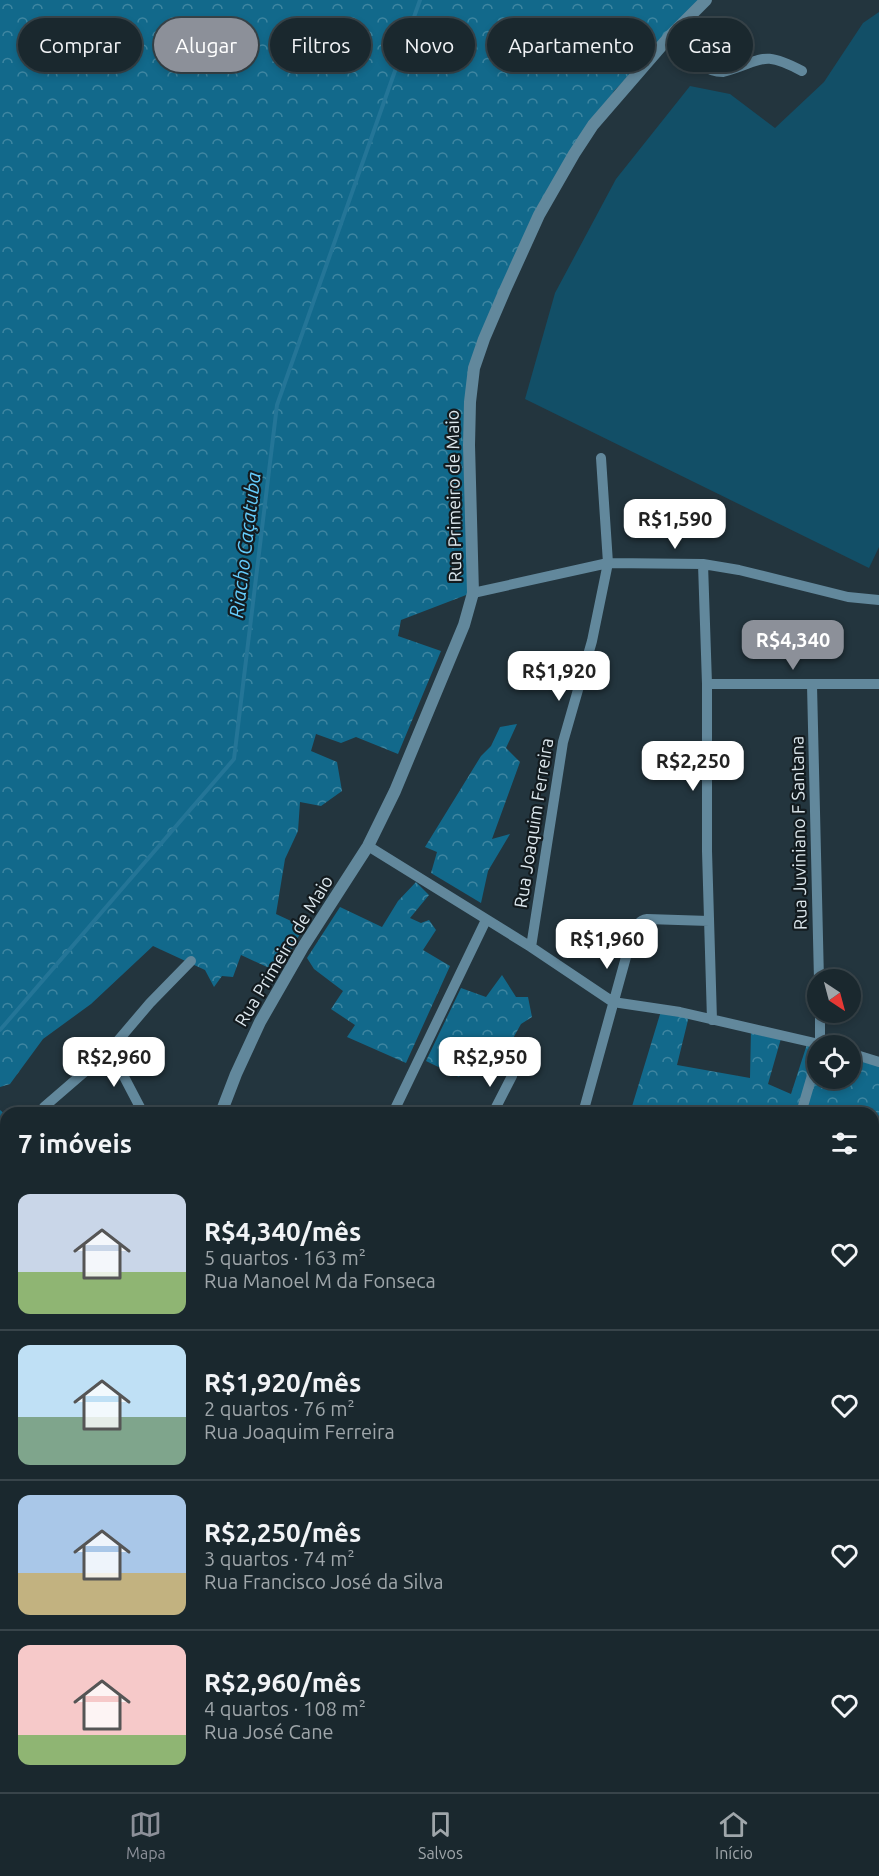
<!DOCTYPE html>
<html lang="pt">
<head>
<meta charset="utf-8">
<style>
  :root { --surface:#1a282e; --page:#27343a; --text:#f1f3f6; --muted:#9fa6aa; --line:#38444a; --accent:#8c9099 }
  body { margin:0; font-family:Ubuntu,sans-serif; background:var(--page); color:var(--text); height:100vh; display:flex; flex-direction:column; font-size:22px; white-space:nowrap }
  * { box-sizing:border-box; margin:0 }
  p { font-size:20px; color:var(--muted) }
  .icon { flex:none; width:33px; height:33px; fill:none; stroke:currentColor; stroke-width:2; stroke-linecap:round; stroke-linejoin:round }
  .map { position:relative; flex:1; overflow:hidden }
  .details { position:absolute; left:0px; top:1107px; width:879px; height:686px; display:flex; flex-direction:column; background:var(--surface); border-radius:18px 18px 0 0; box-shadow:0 3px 9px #0003,0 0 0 2px var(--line) }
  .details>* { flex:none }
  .hud { position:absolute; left:18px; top:18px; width:843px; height:54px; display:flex; gap:12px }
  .needle { width:39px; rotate:144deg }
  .tools { position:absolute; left:807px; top:969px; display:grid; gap:12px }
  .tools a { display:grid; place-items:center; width:54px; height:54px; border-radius:50%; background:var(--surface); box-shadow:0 3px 9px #0003,0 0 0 2px var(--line); font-size:30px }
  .price { position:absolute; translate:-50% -51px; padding:0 14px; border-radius:12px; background:#fff; color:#222; font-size:20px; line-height:39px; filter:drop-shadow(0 2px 3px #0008) }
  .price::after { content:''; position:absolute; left:50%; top:36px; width:18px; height:14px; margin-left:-9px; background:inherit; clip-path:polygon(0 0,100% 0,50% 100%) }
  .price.current { background:var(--accent); color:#fff }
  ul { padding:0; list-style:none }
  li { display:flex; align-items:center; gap:18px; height:150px; padding:0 18px }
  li+li { border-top:2px solid var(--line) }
  li span { display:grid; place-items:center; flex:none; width:168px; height:120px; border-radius:12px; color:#555 }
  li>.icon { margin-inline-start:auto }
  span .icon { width:72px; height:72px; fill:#fffc; stroke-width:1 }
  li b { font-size:26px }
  h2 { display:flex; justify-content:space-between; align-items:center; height:72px; padding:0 18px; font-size:26px }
  .chip { padding:0 21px; border-radius:27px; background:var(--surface); box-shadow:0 3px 9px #0003,0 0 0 2px var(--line); font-size:21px; line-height:54px }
  .chip.current { background:var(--accent); color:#fff }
  .menu { display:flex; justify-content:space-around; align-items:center; height:84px; border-top:2px solid var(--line); background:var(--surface); font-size:16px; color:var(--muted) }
  .menu a { display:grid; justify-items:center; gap:3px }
  .menu .current { color:var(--accent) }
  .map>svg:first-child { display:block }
</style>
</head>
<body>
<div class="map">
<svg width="879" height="1792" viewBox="0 0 879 1792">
  <defs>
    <pattern id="forest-crowns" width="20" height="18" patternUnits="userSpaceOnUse" patternTransform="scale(1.5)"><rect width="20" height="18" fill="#12698b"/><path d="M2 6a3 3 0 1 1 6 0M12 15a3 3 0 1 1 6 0" fill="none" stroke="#3f86a1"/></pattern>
  </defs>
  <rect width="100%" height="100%" fill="#23353e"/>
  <path fill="url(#forest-crowns)" d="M0,0h701l-87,91 -82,134 -60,134 2,233 -73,28 -3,16 43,15 -43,103 -42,-17 -15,6 -25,-9 -5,17 26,11 5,29 -21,15 -21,-4 -2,29 -13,28 -9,55 28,13 -26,45 -37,-17 -8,22 -11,-1 -8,11 -9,-17 -52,-24 -62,58 -48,35 -33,45 -10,3z
    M517,724l-11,24 14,14 -28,77 18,-5 -22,37 -7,32 -50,-30 6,-21 -12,-5 56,-91 10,-10 9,-19z
    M416,882l13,13 -19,23 11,5 8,-3 7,10 -13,20 27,16 -44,97 -59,-26 8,-12 -24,-16 12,-18 -29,-22 -7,-11 33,-51 42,20 16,-26z
    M502,975l14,22h12l4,20 -11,7 -24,43c-17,-2 -27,-4 -38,10l-33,-16 35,-73 25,9z
    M661,1011l28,5 -12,49 73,13 1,-50 31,7 -14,49 23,10 17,-53 20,4 -11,7 -21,61h-166z
    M851,1052l28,7v80h-6v-26h-71l15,-57 1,22h32z
    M0,1110l6,5v81l-3,17 -3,-6 2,-31z
    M879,1621v70l-6,5v-66z
    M270,1787l104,-1v1l-2,5h-103z"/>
  <path fill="#124f67" d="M879,12v535l-10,21 -344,-169 30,-106 61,-114 74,-93 40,8 45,34 49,-46 39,-59z"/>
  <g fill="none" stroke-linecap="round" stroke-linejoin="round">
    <path stroke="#247597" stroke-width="4" d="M0,1030l234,-271 43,-354 143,-405"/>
    <path stroke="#62889c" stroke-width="10" d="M670,36c15,14 31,36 53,36 40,-11 38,-23 79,-1
      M703,564l4,120v167l5,169
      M473,593l135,-30 95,1 36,6 109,27 31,3
      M707,684h172
      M812,685l7,295
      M368,846l163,101 82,55 67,10 148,34
      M531,947l32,-205 29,-101 16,-78 -7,-105
      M820,1012v34
      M110,1050l33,63
      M850,1053l29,9
      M44,1107l66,-57 40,-47 41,-42
      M393,1113l93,-193
      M493,1113l19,-37
      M583,1113l48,-174c4,-9 6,-19 16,-20l62,2
      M801,1113l17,-58
      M0,1241l6,-3
      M0,1300l6,16
      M873,1304l6,1
      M0,1369l6,-7
      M0,1439l6,4
      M873,1457l6,2
      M873,1595l6,3
      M153,1786l9,6
      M670,1792l3,-6"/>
    <path stroke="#62889c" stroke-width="12" d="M221,1113l15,-39 24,-52 43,-75 65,-101 27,-55 69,-166 9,-32 -4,-148 1,-43 4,-34 10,-29 21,-49 34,-75 35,-61 19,-29 77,-89 36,-36
      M0,1521l6,12
      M130,1786l2,6
      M518,1786l11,6
      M626,1786l15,6
      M38,1792l2,-6
      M866,1792l13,-3"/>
  </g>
  <g text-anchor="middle" stroke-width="4.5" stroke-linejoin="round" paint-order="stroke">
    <g font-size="18" fill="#dde8ee" stroke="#131b1f">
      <text transform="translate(454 496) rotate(-91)" y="6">Rua Primeiro de Maio</text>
      <text transform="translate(534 823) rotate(-81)" y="6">Rua Joaquim Ferreira</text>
      <text transform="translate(799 833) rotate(-91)" y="6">Rua Juviniano F Santana</text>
      <text transform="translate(284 951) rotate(-59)" y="6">Rua Primeiro de Maio</text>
    </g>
    <g font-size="20" font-style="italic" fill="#65ccfb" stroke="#131b1f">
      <text transform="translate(245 545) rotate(-83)" y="7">Riacho Caçatuba</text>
    </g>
  </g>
</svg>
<div class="tools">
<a><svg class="needle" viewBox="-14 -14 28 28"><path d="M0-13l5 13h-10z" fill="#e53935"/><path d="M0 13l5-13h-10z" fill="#9fa6aa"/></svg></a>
<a><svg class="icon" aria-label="locate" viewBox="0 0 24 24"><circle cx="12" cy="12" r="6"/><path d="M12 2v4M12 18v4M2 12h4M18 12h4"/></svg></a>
</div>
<b class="price" style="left:675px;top:550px">R$1,590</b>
<b class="price current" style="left:793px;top:671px">R$4,340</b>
<b class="price" style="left:559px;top:702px">R$1,920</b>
<b class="price" style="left:693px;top:792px">R$2,250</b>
<b class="price" style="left:607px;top:970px">R$1,960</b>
<b class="price" style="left:114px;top:1088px">R$2,960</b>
<b class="price" style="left:490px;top:1088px">R$2,950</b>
<div class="hud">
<a class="chip">Comprar</a>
<a class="chip current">Alugar</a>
<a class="chip">Filtros</a>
<a class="chip">Novo</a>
<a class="chip">Apartamento</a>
<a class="chip">Casa</a>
</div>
<section class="details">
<h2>7 imóveis<svg class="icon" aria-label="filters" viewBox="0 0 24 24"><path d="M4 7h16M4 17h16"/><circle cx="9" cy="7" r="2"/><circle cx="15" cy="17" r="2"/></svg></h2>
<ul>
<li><span style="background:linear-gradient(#c9d6e8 65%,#8fb573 0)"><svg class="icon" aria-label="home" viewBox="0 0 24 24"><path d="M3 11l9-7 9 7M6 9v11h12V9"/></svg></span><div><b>R$4,340/mês</b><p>5 quartos · 163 m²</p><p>Rua Manoel M da Fonseca</p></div><svg class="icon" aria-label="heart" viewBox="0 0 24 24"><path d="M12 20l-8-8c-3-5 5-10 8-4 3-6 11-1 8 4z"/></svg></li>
<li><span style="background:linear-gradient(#bfe0f5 60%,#7fa58c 0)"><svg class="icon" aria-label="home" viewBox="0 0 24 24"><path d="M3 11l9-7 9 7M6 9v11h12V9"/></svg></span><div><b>R$1,920/mês</b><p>2 quartos · 76 m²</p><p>Rua Joaquim Ferreira</p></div><svg class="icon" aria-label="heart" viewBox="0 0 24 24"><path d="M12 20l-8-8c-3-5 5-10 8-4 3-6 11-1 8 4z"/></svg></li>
<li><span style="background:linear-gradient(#a9c7e8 65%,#c2b280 0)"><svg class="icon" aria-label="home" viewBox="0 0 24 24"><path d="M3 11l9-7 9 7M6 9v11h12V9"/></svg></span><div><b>R$2,250/mês</b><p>3 quartos · 74 m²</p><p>Rua Francisco José da Silva</p></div><svg class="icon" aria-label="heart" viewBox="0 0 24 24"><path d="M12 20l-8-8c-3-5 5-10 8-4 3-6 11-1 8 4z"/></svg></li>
<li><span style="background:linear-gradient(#f6c9c9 75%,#8fb573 0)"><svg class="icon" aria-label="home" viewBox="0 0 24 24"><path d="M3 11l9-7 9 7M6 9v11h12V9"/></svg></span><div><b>R$2,960/mês</b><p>4 quartos · 108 m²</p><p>Rua José Cane</p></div><svg class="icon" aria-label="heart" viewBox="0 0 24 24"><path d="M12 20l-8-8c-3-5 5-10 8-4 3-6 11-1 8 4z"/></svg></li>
</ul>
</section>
</div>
<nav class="menu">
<a class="current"><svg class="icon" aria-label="map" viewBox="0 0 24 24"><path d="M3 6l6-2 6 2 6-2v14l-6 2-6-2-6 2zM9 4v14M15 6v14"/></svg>Mapa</a>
<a><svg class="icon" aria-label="saved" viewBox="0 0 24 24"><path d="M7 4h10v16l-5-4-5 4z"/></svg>Salvos</a>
<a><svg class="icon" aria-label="home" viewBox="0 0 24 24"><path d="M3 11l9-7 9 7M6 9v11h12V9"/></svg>Início</a>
</nav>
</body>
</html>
